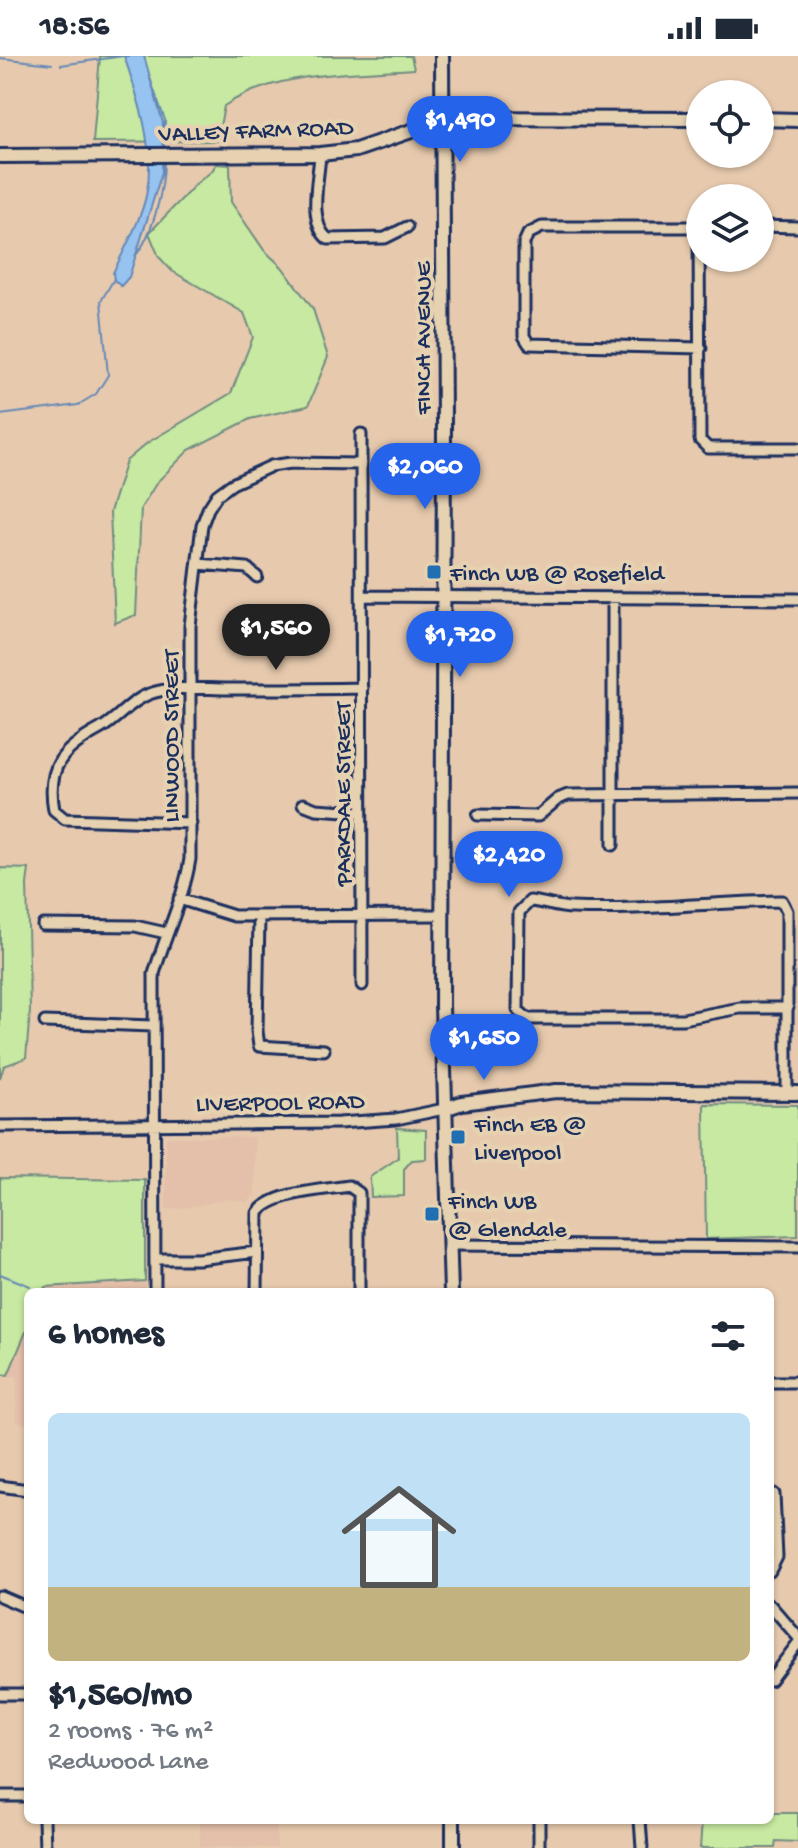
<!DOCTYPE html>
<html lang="en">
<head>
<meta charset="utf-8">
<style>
  :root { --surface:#fff; --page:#f2f2f3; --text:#1f2937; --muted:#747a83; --line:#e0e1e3; --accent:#2563eb }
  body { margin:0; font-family:"Gochi Hand",sans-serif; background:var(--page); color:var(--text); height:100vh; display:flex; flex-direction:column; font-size:30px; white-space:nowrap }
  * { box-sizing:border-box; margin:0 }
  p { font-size:26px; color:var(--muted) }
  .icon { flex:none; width:44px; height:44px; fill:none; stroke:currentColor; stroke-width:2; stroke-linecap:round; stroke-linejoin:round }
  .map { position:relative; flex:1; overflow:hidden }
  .details { position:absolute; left:24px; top:1232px; width:750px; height:536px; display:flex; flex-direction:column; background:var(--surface); border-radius:12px; box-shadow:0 2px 6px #0004 }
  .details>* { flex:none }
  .buttons { position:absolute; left:686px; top:24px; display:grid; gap:16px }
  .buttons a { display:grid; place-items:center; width:88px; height:88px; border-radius:50%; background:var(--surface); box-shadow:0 2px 6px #0004; font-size:40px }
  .price { position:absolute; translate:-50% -68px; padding:0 18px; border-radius:28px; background:var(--accent); color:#fff; font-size:26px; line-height:52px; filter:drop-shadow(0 2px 4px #0008) }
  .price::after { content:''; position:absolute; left:50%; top:48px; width:24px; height:18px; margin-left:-12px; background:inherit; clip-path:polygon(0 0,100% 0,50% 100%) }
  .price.active { background:#222; color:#fff }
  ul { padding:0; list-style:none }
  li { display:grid; align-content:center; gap:16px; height:424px; padding:0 24px }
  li+li { border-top:2px solid var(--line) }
  li span { display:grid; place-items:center; height:248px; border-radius:12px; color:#555 }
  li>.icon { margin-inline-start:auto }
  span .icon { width:144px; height:144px; fill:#fffc; stroke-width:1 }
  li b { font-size:34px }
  h2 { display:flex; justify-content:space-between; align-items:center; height:96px; padding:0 24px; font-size:34px }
  .status { display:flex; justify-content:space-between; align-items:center; height:56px; padding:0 40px; background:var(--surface); direction:ltr }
  .status svg { height:22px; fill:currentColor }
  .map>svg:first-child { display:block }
</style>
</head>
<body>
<div class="status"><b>18:56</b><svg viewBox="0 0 49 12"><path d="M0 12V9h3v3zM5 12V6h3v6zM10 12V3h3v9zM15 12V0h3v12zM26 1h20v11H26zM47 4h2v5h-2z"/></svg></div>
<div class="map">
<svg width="798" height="1792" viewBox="0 0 798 1792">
  <rect width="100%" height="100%" fill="#e7caae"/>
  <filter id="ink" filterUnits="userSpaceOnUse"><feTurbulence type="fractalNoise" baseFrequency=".0125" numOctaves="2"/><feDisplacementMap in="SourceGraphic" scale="16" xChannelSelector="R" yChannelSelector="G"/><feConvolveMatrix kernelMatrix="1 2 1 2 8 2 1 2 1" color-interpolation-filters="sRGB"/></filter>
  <g filter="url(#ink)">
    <path fill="#e4bfaa" d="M166,1081h89v58l-7,7 -21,-3 -43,9 -18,1z
      M145,1225l1,11h-104l3,-5z
      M28,1271v97l-12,-2 1,-45 -9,-2z
      M200,1764h76l1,28 -77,-1z"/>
    <path fill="#c7e9a1" stroke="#718c80" stroke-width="2" d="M100,0h311l3,13c-62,5 -136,1 -190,37l-7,35 -124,1z
      M216,108l14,1 1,37 33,48 18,17 31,42 15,48 -20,49 -58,13 -61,31 -32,32 -16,26 -5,107 -21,8 -5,-111 16,-51 21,-18 84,-50 22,-56 -9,-24 -72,-42 -13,-14 -10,-24 48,-50 15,-12z
      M0,812l29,1 -2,15 3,127 -4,47 -22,8 -4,12z
      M704,1048l94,1v131l-92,3z
      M397,1072l29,2v29l-14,1 -8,9v27l-33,1 -1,-20 28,-19z
      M0,1122l145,2v101l-100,6 -3,5h-14v35l-20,48 -8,-1z
      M770,1757h28v29l-22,-1 -1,7h-75l2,-28h68z"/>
    <path fill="#96c3f0" stroke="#6588b6" stroke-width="2" d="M124,0h20l19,67 -1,49 -33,105 -8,9 -7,-6 -1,-7c12,-26 29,-54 34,-82 8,-44 -9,-94 -23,-135z"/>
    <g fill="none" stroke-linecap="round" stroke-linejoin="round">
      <path stroke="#6588b6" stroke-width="2" d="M0,2l52,6
        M61,9l62,-9
        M150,23l15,41 -1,30
        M135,200c18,-20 29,-68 29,-95
        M0,359l78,-10 18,-11 12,-19 -7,-74 13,-22
        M0,1218l30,12"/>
      <g stroke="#1b2f5e" stroke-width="15">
        <path id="street" d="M320,98c-1,24 -13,68 8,85l57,-1 22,-11
          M760,170l38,1
          M699,171l1,213 8,8h90
          M700,171h-158l-14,7 -4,9v93l5,8 172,4
          M361,378l1,551
          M198,508l49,4 10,9
          M362,540l436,3
          M613,542v247
          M303,748l13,5 44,3
          M478,759l60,1 20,-17 10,-4 230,-2
          M191,767l-126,-4 -11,-9c-8,-44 9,-61 46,-81 18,-10 30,-28 49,-35 24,-9 54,-5 79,-5 45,0 90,0 134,-1
          M179,843l55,17 208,-1
          M259,860l-2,115 2,15 65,4
          M43,869l92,1 31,7
          M45,966l107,4
          M787,1037v-182l-5,-10c-70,1 -140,10 -210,7 -14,0 -28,-6 -42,-7l-11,11 -1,98 10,9h155l57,-11h48
          M0,1070l339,-3 57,-4 48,-10
          M451,1189l347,2
          M155,1203h43l59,-7
          M155,1236l-1,-318c11,-39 30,-76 36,-115v-233l12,-101 6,-16 9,-14 15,-11 39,-18 20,-3 69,1
          M257,1236l1,-79c14,-21 66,-23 91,-27l10,7v99
          M770,1326h28
          M0,1430l28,4
          M770,1515l7,-14 -3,-63
          M0,1540l28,12
          M770,1549l28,32
          M770,1624l28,-37
          M0,1638h28
          M0,1740h28
          M44,1764l1,28
          M539,1764v28
          M640,1764l2,28"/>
      </g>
      <g stroke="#1b2f5e" stroke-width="18">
        <path id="secondary" d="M442,0l2,369 -2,581 9,286
          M760,63l38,1
          M0,100l320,-2 36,-4 64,-22 38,-10 242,1
          M444,1053l18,-6 94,-12 242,2
          M453,1792v-28"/>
      </g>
      <use href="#street" stroke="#e6d1b0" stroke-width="9"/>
      <use href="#secondary" stroke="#e6d1b0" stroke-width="12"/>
    </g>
  </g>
  <g fill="#1f6fb2" stroke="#e6d1b0" stroke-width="3">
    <rect x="426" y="508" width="16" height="16" rx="4"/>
    <rect x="450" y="1073" width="16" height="16" rx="4"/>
    <rect x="424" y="1150" width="16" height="16" rx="4"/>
  </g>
  <g text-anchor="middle" stroke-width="8" stroke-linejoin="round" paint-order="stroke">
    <g font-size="24" fill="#1b2f5e" stroke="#e6d1b0">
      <text transform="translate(256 73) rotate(-2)" y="8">VALLEY FARM ROAD</text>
      <text transform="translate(422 282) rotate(-90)" y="8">FINCH AVENUE</text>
      <text transform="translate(170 680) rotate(-90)" y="8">LINWOOD STREET</text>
      <text transform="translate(342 738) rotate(-90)" y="8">PARKDALE STREET</text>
      <text transform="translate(280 1045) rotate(-1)" y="8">LIVERPOOL ROAD</text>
    </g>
    <g font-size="24" fill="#1b2f5e" stroke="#e6d1b0" text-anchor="start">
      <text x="450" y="524">Finch WB @ Rosefield</text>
      <text x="474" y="1075">Finch EB @<tspan x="474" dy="28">Liverpool</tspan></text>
      <text x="448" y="1152">Finch WB<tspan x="448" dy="28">@ Glendale</tspan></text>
    </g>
  </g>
</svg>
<div class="buttons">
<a><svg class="icon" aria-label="locate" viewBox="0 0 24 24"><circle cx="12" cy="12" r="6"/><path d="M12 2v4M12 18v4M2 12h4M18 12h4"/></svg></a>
<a><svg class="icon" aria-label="layers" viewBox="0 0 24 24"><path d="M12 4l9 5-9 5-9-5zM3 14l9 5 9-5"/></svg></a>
</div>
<b class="price" style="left:460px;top:108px">$1,490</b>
<b class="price" style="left:425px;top:455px">$2,060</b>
<b class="price active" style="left:276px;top:616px">$1,560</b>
<b class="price" style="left:460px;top:623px">$1,720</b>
<b class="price" style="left:509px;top:843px">$2,420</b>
<b class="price" style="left:484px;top:1026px">$1,650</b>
<section class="details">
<h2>6 homes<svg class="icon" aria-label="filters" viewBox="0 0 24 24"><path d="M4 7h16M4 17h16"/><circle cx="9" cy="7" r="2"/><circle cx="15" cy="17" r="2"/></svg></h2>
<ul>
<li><span style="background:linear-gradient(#bfe0f5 70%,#c2b280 0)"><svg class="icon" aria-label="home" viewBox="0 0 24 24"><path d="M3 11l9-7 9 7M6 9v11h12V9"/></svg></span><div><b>$1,560/mo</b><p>2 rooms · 76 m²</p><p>Redwood Lane</p></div></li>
</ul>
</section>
</div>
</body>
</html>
